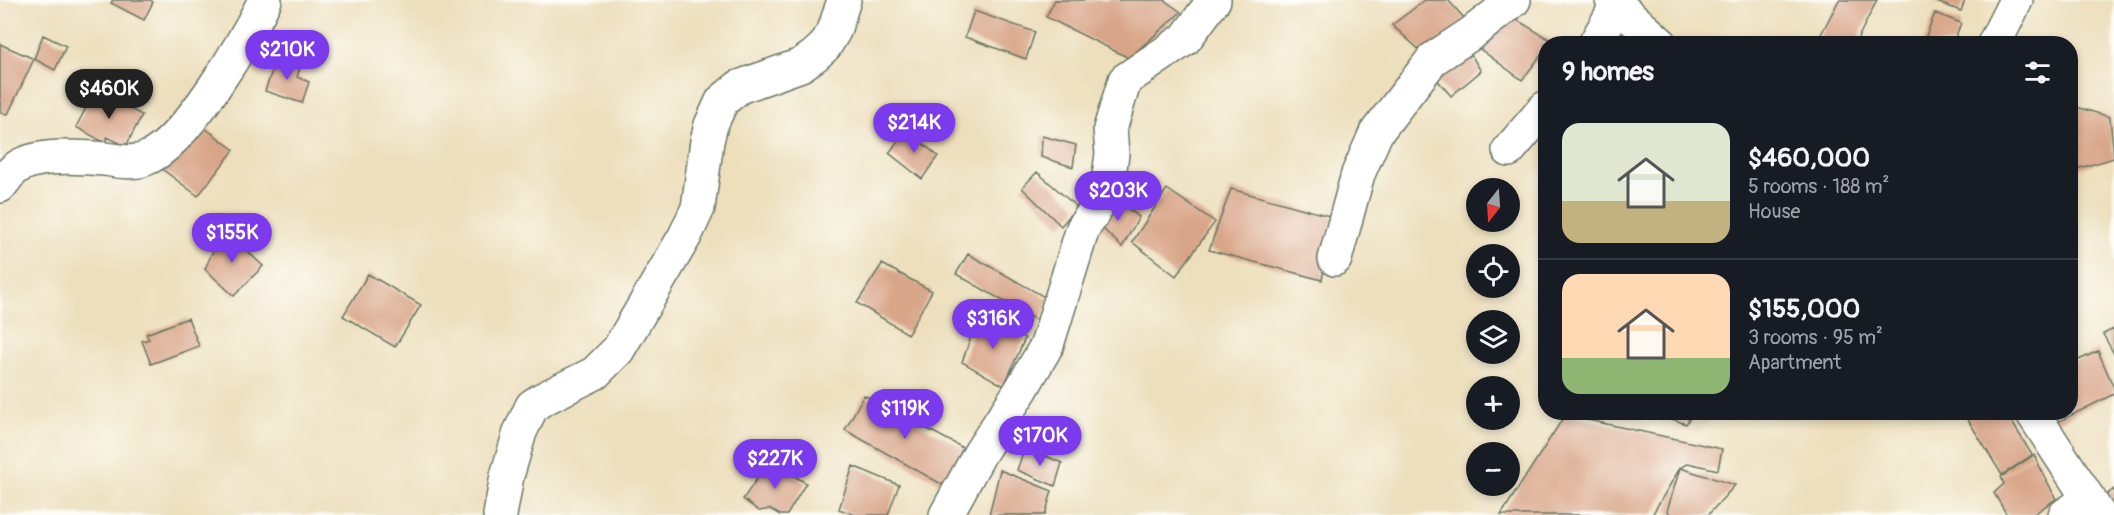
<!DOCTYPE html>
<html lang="en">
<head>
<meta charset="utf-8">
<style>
  :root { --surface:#171b24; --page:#20242c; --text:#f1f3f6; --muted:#9ea1a6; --line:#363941; --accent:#7c3aed }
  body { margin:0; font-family:Pangolin,sans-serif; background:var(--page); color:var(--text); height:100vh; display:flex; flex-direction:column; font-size:22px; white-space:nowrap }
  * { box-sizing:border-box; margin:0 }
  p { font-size:20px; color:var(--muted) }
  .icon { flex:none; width:33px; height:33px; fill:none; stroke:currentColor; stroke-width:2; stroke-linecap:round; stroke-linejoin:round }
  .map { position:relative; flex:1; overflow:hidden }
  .drawer { position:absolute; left:1538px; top:36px; width:540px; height:384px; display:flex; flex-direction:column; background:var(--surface); border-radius:24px; box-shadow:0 3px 9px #0003 }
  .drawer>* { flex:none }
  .needle { width:39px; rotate:197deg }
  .fabs { position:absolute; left:1466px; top:178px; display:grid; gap:12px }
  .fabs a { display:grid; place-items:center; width:54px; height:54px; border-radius:50%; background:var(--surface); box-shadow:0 3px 9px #0003; font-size:30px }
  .price { position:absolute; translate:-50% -51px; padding:0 14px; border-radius:21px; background:var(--accent); color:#fff; font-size:20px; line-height:39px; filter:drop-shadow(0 2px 3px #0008) }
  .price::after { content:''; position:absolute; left:50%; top:36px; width:18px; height:14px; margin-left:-9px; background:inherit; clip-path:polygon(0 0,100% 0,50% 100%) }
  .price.active { background:#222; color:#fff }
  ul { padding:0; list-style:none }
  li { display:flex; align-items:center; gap:18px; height:150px; padding:0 24px }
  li+li { border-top:2px solid var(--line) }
  li span { display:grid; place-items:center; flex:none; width:168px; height:120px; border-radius:18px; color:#555 }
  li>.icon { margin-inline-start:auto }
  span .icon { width:72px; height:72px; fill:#fffc; stroke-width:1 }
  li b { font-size:26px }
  h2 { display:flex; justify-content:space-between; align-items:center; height:72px; padding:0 24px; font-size:26px }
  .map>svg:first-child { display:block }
</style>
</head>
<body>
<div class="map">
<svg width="2114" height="515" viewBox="0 0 2114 515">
  <rect width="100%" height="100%" fill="#fdfcf7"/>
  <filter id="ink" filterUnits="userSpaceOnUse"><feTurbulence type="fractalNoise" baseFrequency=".0167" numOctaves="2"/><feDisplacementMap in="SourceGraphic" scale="12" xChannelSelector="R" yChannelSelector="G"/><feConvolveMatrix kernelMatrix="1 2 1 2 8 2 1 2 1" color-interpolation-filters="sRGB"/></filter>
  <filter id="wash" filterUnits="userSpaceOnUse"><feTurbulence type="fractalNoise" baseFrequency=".008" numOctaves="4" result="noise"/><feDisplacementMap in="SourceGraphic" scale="24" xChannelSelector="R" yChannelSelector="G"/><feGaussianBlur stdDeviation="1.35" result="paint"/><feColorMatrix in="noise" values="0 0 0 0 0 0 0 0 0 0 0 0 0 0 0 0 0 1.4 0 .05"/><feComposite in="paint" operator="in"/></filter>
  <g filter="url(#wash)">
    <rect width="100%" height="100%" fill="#eddfbc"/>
    <path fill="#e4d2b5" d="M1624,413h90l-15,21z"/>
    <g id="blocks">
      <path fill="#d9a588" d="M113,0h37l3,2 -9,18 -33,-17z
        M1055,0h109l17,12 -52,46 -83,-41z
        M1425,0h23l17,19 -40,36 -33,-30z
        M1839,0h38l-22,44h-39z
        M1931,0h34l-4,11z
        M974,11l61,21 -9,27 -61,-22z
        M1935,13l26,10 -8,21h-30z
        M1507,14l45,27 -2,3h-5v6l-23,30 -42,-31z
        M43,35l23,11 -11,24 -21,-11z
        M0,44l34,15 -26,55 -8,-1z
        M1467,48l14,23 -30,25 -17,-20z
        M277,57l24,8 -4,12 12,5 -7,21 -37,-12z
        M95,91l47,24 -16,31 -19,-9 -2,6 -29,-16z
        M2070,105l40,12 4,41 -44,13z
        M197,122l37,28 -36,46 -36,-27z
        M906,130l32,26 -16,23 -33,-26z
        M1042,136l34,9 -3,22 -32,-10z
        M1037,172l40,35 -16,19 -39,-38z
        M1167,189l48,33 -39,54 -44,-34z
        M1231,189l102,28 -11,63 -113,-30z
        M1114,198l25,19 -17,30 -24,-23z
        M223,228l40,38 -29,30 -29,-27z
        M968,254l82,46 -10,22 -84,-48z
        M882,264l50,27 -24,43 -51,-31z
        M368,274l53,31 -26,42 -52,-31z
        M979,315l46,23 -21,48 -42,-24z
        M188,318l11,28 -48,18 -9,-23 7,-2 -3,-5z
        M2114,329v25l-11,-20z
        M2098,351l16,37v6l-64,32 -6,-14h26v-48z
        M864,395l101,54 -22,36 -98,-55z
        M1653,412h41l-8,12z
        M1963,412h43l26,43 -30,20z
        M1565,415l157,34 -4,21 -30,-7 -8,5 -28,47h-151z
        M1025,447l37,16 -7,23 -38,-16z
        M2034,455l22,44 -24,16h-25l-13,-22 10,-9 -3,-7z
        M769,461l37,22 -19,32h-7l-10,-6 -11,2 -16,-12z
        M853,466l46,19 -11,30h-33l-16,-6z
        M1680,468l55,17 -27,30h-36l-5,-4z
        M1000,470l52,21 -7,24h-56z
        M2114,489v26l-13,-16z"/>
    </g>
  </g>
  <g filter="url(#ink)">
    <use href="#blocks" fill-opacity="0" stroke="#677664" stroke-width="1.5"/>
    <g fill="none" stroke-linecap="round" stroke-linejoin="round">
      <g stroke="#677664" stroke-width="36">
        <path id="minor" d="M1612,0l49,44
          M1595,44l22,-39
          M1994,44l22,-44
          M1509,150l36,-42
          M0,186c5,-6 9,-13 15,-17 19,-16 66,-12 90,-10 13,2 27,5 40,0 41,-15 101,-120 120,-159
          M1335,259l23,-85 18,-41 57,-74 39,-26 42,-33
          M2032,412l67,103
          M500,515l7,-39 13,-44 12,-26 9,-6 54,-27 23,-23 67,-114 13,-28 9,-67 4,-16 11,-24 17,-14 62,-22 13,-9 11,-10 9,-15 10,-31
          M946,515l34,-62 41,-63 26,-45 36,-117 11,-16 14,-29 4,-29 -2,-25 15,-49 60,-41 29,-39
          M2065,515l24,-16"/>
      </g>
      <use href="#minor" stroke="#fff" stroke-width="33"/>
    </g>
  </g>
</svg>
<div class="fabs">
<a><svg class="needle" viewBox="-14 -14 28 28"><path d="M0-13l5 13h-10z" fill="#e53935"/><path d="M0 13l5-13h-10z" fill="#9ea1a6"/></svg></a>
<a><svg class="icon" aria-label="locate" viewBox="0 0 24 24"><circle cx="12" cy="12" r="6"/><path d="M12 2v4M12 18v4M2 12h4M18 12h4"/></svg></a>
<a><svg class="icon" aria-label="layers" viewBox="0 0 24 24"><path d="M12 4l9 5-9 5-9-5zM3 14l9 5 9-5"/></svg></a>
<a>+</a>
<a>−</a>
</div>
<b class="price" style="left:287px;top:81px">$210K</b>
<b class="price active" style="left:109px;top:120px">$460K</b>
<b class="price" style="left:914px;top:154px">$214K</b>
<b class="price" style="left:1118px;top:222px">$203K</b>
<b class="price" style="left:232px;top:264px">$155K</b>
<b class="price" style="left:993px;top:350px">$316K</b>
<b class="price" style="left:905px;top:440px">$119K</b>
<b class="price" style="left:1040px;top:467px">$170K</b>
<b class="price" style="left:775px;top:490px">$227K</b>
<section class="drawer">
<h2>9 homes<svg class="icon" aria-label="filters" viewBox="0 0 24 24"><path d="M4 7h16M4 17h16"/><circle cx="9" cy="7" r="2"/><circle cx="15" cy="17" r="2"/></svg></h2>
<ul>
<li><span style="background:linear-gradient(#dfe7d0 65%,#c2b280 0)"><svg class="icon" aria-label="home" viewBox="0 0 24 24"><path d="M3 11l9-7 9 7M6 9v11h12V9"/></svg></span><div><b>$460,000</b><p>5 rooms · 188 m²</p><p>House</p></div></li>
<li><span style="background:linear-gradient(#ffd9b3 70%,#8fb573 0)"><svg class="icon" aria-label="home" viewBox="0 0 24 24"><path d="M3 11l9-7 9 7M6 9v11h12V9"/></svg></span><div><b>$155,000</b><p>3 rooms · 95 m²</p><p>Apartment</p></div></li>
</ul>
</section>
</div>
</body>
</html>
